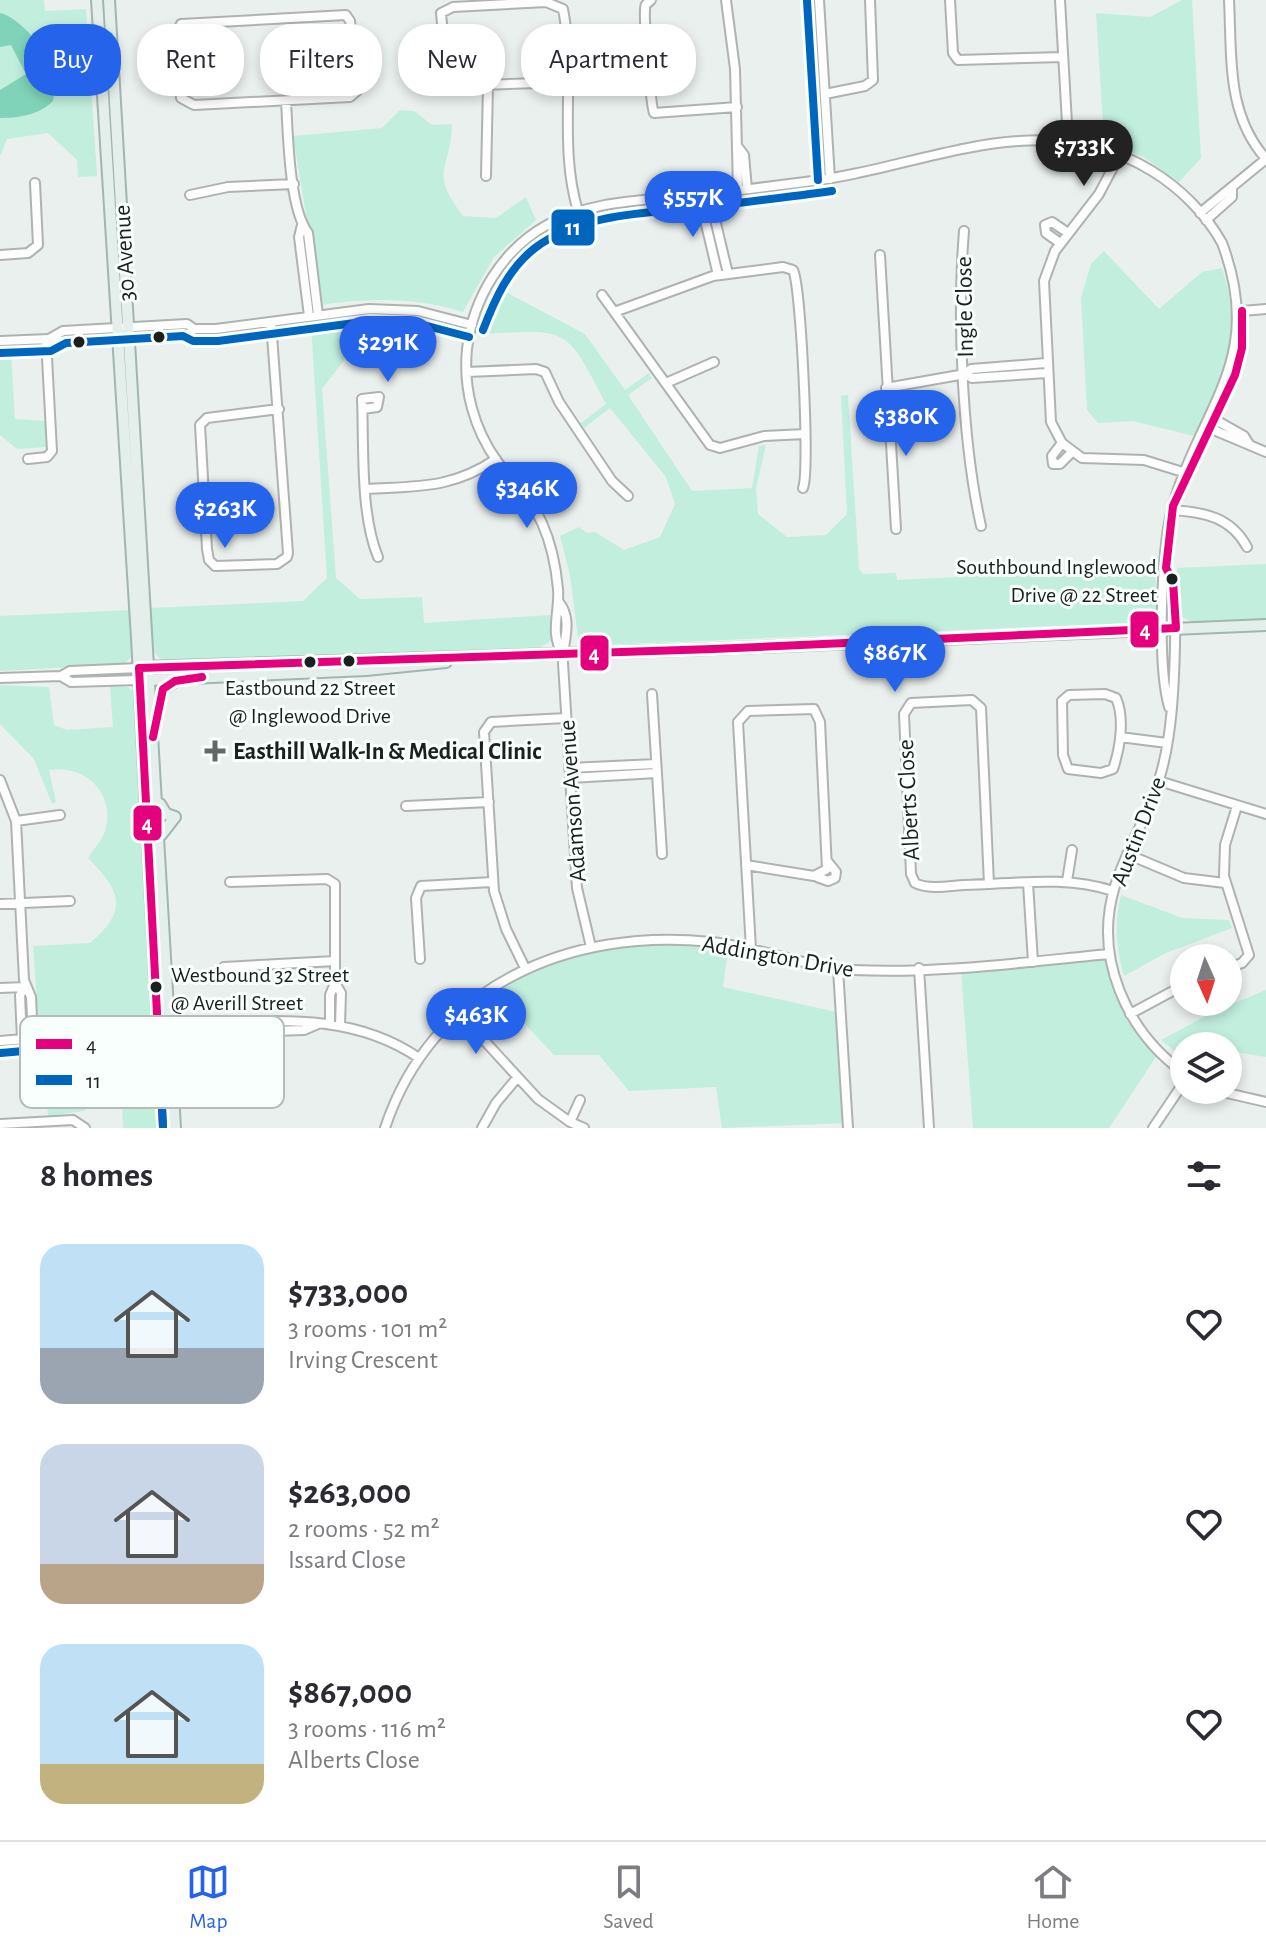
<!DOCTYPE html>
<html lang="en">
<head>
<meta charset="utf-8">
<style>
  :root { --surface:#fff; --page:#f2f2f3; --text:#2b2b33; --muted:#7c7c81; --line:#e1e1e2; --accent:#2563eb }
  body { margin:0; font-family:"Alegreya Sans",sans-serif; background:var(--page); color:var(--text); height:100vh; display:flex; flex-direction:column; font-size:30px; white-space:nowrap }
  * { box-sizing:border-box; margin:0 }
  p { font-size:26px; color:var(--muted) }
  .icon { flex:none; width:44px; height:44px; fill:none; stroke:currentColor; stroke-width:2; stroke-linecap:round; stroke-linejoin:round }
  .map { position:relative; height:1128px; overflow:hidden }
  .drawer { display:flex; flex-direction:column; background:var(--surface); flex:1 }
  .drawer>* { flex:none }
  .top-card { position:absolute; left:24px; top:24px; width:800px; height:72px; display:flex; gap:16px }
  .needle { width:52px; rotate:177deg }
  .fabs { position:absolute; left:1170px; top:944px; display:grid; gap:16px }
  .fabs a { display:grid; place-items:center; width:72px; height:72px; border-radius:50%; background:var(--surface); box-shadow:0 4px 12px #0003; font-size:40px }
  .price { position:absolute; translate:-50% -68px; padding:0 18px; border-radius:28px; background:var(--accent); color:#fff; font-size:26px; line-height:52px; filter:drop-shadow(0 2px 4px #0008) }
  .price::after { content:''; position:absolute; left:50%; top:48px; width:24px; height:18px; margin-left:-12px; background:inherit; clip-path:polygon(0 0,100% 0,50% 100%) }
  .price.on { background:#222; color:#fff }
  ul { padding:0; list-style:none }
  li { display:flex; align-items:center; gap:24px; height:200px; padding:0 40px }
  li span { display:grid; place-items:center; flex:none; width:224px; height:160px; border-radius:24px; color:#555 }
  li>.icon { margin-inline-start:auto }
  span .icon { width:96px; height:96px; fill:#fffc; stroke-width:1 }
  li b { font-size:34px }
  h2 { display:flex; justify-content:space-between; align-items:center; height:96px; padding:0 40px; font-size:34px }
  .tag { padding:0 28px; border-radius:32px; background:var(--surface); box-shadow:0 4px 12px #0003; font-size:28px; line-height:72px }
  .tag.on { background:var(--accent); color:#fff }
  .tab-bar { display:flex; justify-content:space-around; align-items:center; height:112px; border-top:2px solid var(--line); background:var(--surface); font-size:22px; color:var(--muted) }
  .tab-bar a { display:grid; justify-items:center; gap:4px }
  .tab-bar .on { color:var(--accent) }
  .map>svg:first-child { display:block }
</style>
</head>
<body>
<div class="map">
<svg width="1266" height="1128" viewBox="0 0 1266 1128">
  <rect width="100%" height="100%" fill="#eaf0ed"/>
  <path fill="#c2eede" d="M0,0h44l1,11 41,-2 11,167 -19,1 -1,-17 -29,-27 -41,6 -7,17z
    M1182,0h10l9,158 -22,24 -34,-24 -41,-17 -8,-128 54,4z
    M400,110l14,1 18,14 20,-1c-1,48 -24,45 11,92l33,2 30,-21 10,23 -42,37 -31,55c-48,-15 -93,-14 -142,-7l-28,-169 89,-8z
    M1104,251l55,58 43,-37 20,-4c21,67 5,108 -28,168l-61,-15 -35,2 -11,-13 -6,-112 10,-34z
    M498,288l87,46 40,56 24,-17 3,5 -24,17 64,96 60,-3 7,-42 7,-1 -10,43 2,26 29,23 39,-2 21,-21 -6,-118 7,-1 11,174 4,5 33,-1 1,7 258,-13 2,49 -3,6 -575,24 -9,-71 -10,-39 19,-9 8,6 8,-1 29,18 36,-13 15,-33 -9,-27 -56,-69 -26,20 -3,-5 25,-19c-41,-79 -37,-74 -125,-70z
    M344,324l1,35 -23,30 14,189 24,21 62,-2 2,26 126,-8 1,26 -12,7 -371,14c-22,-5 -17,-36 -18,-54l153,-7 24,-23 -16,-252z
    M0,352h11l4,67 30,2 1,26 -29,2 -17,-14z
    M1266,564v56l-70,4 -16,-8 -3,-48z
    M131,610l3,44 -10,10 -124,7v-55z
    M0,685l49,2 5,38 13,5 46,-3 -3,-40h18l8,7 16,321 -9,7 -104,6 -6,-82 57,-3c39,-33 31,-52 -2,-85 5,-8 14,-18 17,-27 11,-38 -20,-67 -56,-61l7,32 -4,2 -18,-45 -34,-35z
    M1121,895l61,23 47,2 3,8 -66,25 -42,23c-8,-28 -10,-52 -3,-81z
    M613,943l116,2 -6,42 118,26 7,110 -126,5 -6,-41 -87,4 -30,-36h-45l-63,-67 40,-23z
    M1103,958l53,99 -47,71h-136l-12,-157z
    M1266,990v67l-25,-4 -31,-15 -8,1 -6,7h-12v12l-23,-18 54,-29z
    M143,1041l8,5 6,82h-34l-1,-23 -12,-10 -26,16 -36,5 -5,-72z"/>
  <path fill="#80d3b8" d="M0,13c19,4 47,37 53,56 3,10 2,22 0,32 -14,14 -34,17 -53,17v-28l26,-16 -15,-29 -11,2z"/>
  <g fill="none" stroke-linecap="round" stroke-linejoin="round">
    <g stroke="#aeb3b0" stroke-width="12">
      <path id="minor" d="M651,0c-5,5 -6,3 -6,10 -1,12 6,98 9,103l83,-6
        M726,0l9,69 3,121
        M819,0l11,179
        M950,0l3,53 5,7 105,-3
        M1060,0l8,141
        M346,15l4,6 8,62 -1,8 -7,6 -156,8 -13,-7 -5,-63 5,-11z
        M568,82l-114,4 -7,-9 -6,-64 12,-6 93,-5 17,7c13,66 -5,137 15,202
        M825,94l40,-8 8,-6 -3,-80
        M286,101c2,33 3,107 22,132l10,82
        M738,147l6,8 3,34
        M1120,154l-21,40 -44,57 -11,30 7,141 11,21 20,15 62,2 42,13
        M486,176l2,-90
        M709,194l19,80
        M190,195l38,-8 66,-3
        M699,195l19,80
        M1200,213l66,-54c-40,-45 -34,-102 -37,-159
        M1206,220l26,-23v-8
        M302,225l-3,12 10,79
        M964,231c-7,87 -2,210 17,295
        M1060,243l-14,-10 -1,-8 7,-3 16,11
        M0,255l28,-2 10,-8 -3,-62
        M880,255l16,274
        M602,295l108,150 10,3 44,-12 41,-2
        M617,311l96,-35 70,-9 10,3c8,16 17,201 10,218
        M1242,311l24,-2
        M271,322l17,231 -1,4 -10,7 -62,2 -6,-6 -2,-11 -7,-124 7,-7 72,-9
        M49,339l14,-8 124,-7 7,5h22l153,-20 49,2 54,14
        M0,341l49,-2 16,3 123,-7 6,-6
        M467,372l69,-3 9,3 14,30 53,79 16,15
        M965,374l7,4 75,-5
        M666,383l48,-21
        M886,388l79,-14 6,-5 75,-6
        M363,409l14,-2 2,-10 -17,2c2,46 -2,115 16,158
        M1214,419l30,17 5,8
        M1209,428l57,24
        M1062,443l-10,13 1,8h7l12,-12
        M28,459l19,-2 5,-6 -6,-112
        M367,489c50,-3 85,0 129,-30
        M1172,510c32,2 59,7 75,37
        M1166,569c13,22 9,52 9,77 -1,41 -3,88 -14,127 -11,40 -34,74 -46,113 -22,71 11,145 69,187
        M559,602c15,20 3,40 4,61l14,225 14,59
        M563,654c-14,-20 -3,-43 -5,-65 -2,-22 -7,-46 -16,-66 -11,-24 -30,-41 -45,-62 -23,-32 -34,-72 -30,-112 6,-51 35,-99 80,-124 42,-24 93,-24 140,-29 40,-4 79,-9 118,-14 116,-13 235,-80 347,-11 28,17 54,43 70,72 44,116 -20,162 -49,262 -12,43 -16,160 -4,202
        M61,676l10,6 68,-2
        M231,677l12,12 11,-14
        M0,678l61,-2 9,-5 69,-3
        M652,694l10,160
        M1105,694l11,4c9,20 4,51 -3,71l-12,4 -33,-4 -5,-14 -1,-54 7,-6z
        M1120,737l47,6
        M569,768l87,-4
        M570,778l87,-5
        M0,780l16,41 8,159 7,17 2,41
        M1159,781l107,33
        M406,806l83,-4
        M16,821l44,-6
        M1127,854l57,24 41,5
        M746,865l68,11 13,-7 -7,-147 -6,-13 -66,2 -10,11 13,227
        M817,877l11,4 7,-3 1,-6 -8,-10
        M1067,881l5,-31
        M230,882l97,-3 8,5v99l-5,12v29
        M1028,883l5,79
        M989,884l-8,-176 -9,-8 -61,3 -7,11 7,160 4,9c14,7 34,3 49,2 50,-1 101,-10 149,6
        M0,904l70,-3
        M420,959l-4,-61 5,-12 71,-4
        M224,967l111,-6
        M525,968l-19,-39 -12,-38 -10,-159 7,-10 75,-4
        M919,968l10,160
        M1228,968l14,-5 7,-8 -25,-79 1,-31 12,-39
        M838,969l10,159
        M335,983l6,10 -1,32
        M0,988l25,-1
        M459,1013l79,86 32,23
        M1130,1014l54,-29
        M66,1038l238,-8 14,-6
        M22,1039l-2,-44 5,-8
        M0,1041c71,-5 142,-14 213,-18 73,-3 143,-8 206,35
        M1214,1090l52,12
        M580,1100l-10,22 14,6
        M0,1124l73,-4 12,8
        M385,1128c47,-142 184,-201 326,-186 48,5 94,25 143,28 83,4 172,-8 255,-16
        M482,1128l14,-25 21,-25
        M1153,1128l31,-46"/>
    </g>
    <g stroke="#a0b6af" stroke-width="14">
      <path id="major" d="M97,0l40,638 26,490
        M109,0l66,1128
        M145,667l568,-18 553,-24
        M147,680l219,-10 80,-8
        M155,715l8,-26 14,-9
        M160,804l6,10 9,3 -14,18"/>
    </g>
    <use href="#minor" stroke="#fcfdfc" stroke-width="8"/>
    <use href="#major" stroke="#e4efec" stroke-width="10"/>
    <g stroke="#f8fffc" stroke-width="14">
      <path id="bus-1" d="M153,737l10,-48 12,-8 27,-4
        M163,1128l-24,-460 574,-19 463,-21 -3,-47 -7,-13 7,-62 62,-131 7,-27v-37"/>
    </g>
    <g stroke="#f8fffc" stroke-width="14">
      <path id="bus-2" d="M807,1l11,179
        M483,330c12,-31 25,-61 52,-82 46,-35 114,-35 170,-41 42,-5 84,-10 127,-16
        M0,353l51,-2 15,-8 117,-7 10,5h25l152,-20 46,2 53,14
        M1,1053l158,-14 4,89"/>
    </g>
    <use href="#bus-1" stroke="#e5007d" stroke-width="8"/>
    <use href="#bus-2" stroke="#0065bd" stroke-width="8"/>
  </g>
  <g fill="#1b1f1e" stroke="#f8fffc" stroke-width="3">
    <circle cx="159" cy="337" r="7"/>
    <circle cx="79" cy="342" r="7"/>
    <circle cx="1172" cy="579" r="7"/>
    <circle cx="349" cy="661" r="7"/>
    <circle cx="310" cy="662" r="7"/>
    <circle cx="156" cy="987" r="7"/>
  </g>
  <path fill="#636866" stroke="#f8fffc" stroke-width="3" d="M211 739h8v8h8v8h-8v8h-8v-8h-8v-8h8z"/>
  <g text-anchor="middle" stroke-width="6" stroke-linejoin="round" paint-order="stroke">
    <g font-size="22" fill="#1b1f1e" stroke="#f8fffc" text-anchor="end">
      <text x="1157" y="574">Southbound Inglewood<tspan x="1157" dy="28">Drive @ 22 Street</tspan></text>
      <text x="310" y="695" text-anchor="middle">Eastbound 22 Street<tspan x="310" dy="28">@ Inglewood Drive</tspan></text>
      <text x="171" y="982" text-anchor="start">Westbound 32 Street<tspan x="171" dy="28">@ Averill Street</tspan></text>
    </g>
    <g font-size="24" fill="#1b1f1e" stroke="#f8fffc">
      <text transform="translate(124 253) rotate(-93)" y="8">30 Avenue</text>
      <text transform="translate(964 307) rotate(-91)" y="8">Ingle Close</text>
      <text transform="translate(908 800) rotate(-93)" y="8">Alberts Close</text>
      <text transform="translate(572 801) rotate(-94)" y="8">Adamson Avenue</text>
      <text transform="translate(1138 831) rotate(-69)" y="8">Austin Drive</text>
      <text transform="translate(778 956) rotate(10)" y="8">Addington Drive</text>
    </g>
    <g font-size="24" font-weight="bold" fill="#1b1f1e" stroke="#f8fffc" text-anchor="start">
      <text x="233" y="759">Easthill Walk-In &amp; Medical Clinic</text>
    </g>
  </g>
  <rect x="20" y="1016" width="264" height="92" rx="12" fill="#f8fffc" stroke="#b6bcb9" stroke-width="2"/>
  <rect x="36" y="1039" width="36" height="10" fill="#e5007d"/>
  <rect x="36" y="1075" width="36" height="10" fill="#0065bd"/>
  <g font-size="22" fill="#1b1f1e">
    <text x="86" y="1052">4</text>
    <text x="86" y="1088">11</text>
  </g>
  <g stroke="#f8fffc" stroke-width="3">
    <rect x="550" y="208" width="46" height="39" rx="8" fill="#0065bd"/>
    <rect x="1129" y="610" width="31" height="39" rx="8" fill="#e5007d"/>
    <rect x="579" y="634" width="31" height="38" rx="8" fill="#e5007d"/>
    <rect x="132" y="804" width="31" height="38" rx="8" fill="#e5007d"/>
  </g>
  <g font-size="22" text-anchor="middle" font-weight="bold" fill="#fff">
    <text x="573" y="235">11</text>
    <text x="1145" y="637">4</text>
    <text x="594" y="661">4</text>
    <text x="147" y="831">4</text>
  </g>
</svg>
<div class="fabs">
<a><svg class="needle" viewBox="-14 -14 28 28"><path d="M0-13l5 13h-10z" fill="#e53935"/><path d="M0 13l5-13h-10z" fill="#7c7c81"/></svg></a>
<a><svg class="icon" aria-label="layers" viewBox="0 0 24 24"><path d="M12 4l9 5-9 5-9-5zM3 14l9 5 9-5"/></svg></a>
</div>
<b class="price on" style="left:1084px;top:188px">$733K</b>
<b class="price" style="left:693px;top:239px">$557K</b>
<b class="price" style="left:388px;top:384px">$291K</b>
<b class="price" style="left:906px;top:458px">$380K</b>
<b class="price" style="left:527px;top:530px">$346K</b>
<b class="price" style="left:225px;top:550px">$263K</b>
<b class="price" style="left:895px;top:694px">$867K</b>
<b class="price" style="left:476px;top:1056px">$463K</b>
<div class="top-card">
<a class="tag on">Buy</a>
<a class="tag">Rent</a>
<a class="tag">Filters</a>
<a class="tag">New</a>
<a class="tag">Apartment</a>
</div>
</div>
<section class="drawer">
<h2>8 homes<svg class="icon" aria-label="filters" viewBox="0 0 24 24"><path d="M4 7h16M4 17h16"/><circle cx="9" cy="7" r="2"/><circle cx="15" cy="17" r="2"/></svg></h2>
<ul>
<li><span style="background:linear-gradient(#bfe0f5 65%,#9aa5b1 0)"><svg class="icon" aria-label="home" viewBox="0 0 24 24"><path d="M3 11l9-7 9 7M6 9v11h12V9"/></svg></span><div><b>$733,000</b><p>3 rooms · 101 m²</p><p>Irving Crescent</p></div><svg class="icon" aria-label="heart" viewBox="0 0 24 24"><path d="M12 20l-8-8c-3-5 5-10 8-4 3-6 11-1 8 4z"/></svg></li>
<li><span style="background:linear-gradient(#c9d6e8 75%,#b9a48a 0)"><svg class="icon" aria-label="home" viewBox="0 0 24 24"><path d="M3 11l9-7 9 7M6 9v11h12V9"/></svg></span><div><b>$263,000</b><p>2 rooms · 52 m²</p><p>Issard Close</p></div><svg class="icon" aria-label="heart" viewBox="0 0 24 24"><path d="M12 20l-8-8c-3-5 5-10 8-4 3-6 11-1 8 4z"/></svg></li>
<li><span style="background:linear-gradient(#bfe0f5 75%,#c2b280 0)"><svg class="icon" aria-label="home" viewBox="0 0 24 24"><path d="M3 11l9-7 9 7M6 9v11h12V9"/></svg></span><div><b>$867,000</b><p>3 rooms · 116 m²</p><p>Alberts Close</p></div><svg class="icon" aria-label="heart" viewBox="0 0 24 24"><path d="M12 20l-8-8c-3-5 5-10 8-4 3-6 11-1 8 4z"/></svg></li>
</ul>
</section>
<nav class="tab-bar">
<a class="on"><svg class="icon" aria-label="map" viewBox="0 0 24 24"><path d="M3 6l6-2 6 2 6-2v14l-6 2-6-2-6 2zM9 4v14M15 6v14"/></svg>Map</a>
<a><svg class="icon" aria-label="saved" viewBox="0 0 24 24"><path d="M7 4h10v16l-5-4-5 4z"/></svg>Saved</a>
<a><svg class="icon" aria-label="home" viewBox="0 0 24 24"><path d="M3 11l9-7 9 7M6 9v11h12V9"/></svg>Home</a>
</nav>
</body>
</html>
